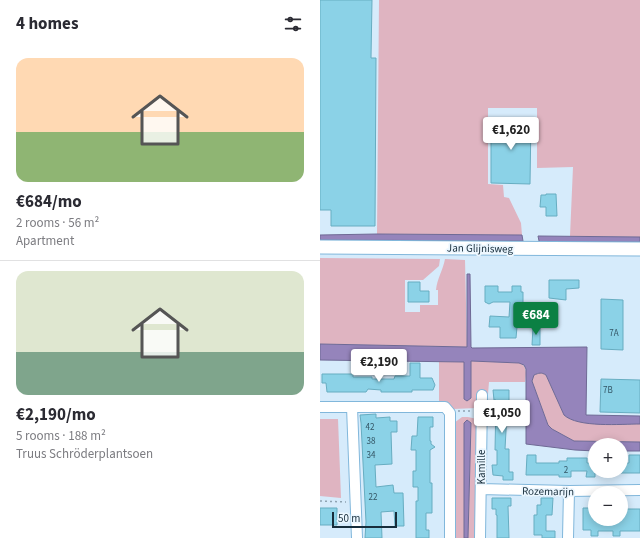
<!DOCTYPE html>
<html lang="en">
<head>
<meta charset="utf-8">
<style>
  :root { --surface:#fff; --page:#f2f2f3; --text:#2b2b33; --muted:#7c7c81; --line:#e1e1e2; --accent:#0b8043 }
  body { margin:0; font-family:"Source Sans 3",sans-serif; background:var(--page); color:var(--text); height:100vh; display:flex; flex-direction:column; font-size:15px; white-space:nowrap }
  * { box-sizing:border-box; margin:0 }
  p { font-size:13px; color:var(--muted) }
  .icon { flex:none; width:22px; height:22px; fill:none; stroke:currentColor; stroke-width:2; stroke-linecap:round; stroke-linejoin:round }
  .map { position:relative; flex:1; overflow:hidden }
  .side { display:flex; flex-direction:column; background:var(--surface); width:320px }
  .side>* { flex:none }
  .controls { position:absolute; left:268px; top:438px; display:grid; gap:8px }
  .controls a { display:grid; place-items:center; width:40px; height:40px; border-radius:50%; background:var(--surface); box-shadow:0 2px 10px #0003; font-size:20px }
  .scale { position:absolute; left:12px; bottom:10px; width:65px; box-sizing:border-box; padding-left:4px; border:2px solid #172d3b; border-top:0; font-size:11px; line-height:14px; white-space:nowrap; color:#172d3b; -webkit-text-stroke:3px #ecf7ff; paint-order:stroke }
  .price { position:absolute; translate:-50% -34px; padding:0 9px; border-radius:4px; background:#fff; color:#222; font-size:13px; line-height:26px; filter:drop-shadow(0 1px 2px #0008) }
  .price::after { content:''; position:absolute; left:50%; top:24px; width:12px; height:9px; margin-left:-6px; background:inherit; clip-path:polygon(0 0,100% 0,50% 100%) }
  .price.active { background:var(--accent); color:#fff }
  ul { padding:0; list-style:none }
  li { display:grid; align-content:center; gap:8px; height:212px; padding:0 16px }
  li+li { border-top:1px solid var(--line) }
  li span { display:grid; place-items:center; height:124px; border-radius:12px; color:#555 }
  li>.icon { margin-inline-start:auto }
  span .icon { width:72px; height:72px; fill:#fffc; stroke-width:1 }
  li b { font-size:17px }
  h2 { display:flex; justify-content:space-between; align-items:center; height:48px; padding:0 16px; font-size:17px }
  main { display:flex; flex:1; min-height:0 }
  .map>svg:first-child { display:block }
</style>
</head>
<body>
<main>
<section class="side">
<h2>4 homes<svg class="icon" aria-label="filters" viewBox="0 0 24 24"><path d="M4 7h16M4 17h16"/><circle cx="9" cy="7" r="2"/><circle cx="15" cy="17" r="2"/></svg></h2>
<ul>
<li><span style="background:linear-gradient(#ffd9b3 60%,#8fb573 0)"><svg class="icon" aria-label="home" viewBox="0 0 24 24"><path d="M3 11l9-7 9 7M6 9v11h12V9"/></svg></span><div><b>€684/mo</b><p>2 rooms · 56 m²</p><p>Apartment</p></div></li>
<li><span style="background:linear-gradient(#dfe7d0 65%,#7fa58c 0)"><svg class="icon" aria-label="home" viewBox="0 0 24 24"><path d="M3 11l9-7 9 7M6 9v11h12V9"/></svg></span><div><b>€2,190/mo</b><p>5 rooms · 188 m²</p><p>Truus Schröderplantsoen</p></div></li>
</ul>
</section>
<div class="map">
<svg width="320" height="538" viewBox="0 0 320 538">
  <rect width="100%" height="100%" fill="#d6ebfb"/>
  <path fill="#dfb4c1" d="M59,0h261v237l-70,-1 3,-69 -36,1v-60h-49v76l15,1 1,12 5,1 12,25 1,12 -145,-1z
    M0,258l120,1 -1,7 -16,14h-18v32h15v-7h18v-15h-2c1,-11 7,-20 9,-31l20,1 2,87 -147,-3z
    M119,361l26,1 -1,37 3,2 4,-3v-37l48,2c9,3 7,11 6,19h-36l-1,12h-11v14l-24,1 -4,-4 -10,-1z
    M219,373h4l3,2 18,40c13,12 57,9 76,9v18l-66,-1 -22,-12 -4,-4 -16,-44 2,-6z
    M142,417h6l9,2 -1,119h-8l3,-115 -4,-3 -3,3v115h-11l1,-115z
    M0,419h18l3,79 -21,-2z"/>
  <path fill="#9584bb" stroke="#6f6a95" d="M57,234l145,1 1,6 -203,-1v-5z
    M218,236l102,1v5h-98l-3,-1z
    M147,274h3l1,73 1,1 115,-1 -1,68 54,1v8c-19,0 -62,4 -76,-9l-18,-40c-5,-3 -7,-2 -12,0l-2,6 16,44 4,4 22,12 66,1v9h-19v-6h-26v6l-20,-1 -49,-6v-75l-2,-4 -5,-2 -48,-2v37l-4,3 -3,-2v-37l-144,-2v-16l147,3z
    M147,420l4,3 -3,115h-4v-115z"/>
  <path fill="#8bd2e7" stroke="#67adc1" d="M0,0h52l-1,58h5l-1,168h-44v-16h-11z
    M171,118h40l-1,66 -39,-1z
    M226,194h10l1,22h-11v-9h-6l1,-12h5z
    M229,280h30v8l-13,1v11l-17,-2z
    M88,282h12v9h9v11h-21z
    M165,286h13v6h14v-6h9v6h2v12h-3v23h-3l-1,11h-16v-11h-11l1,-11 19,1 1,-15h-17l-4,2 -4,-2z
    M281,299l22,1v50l-22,-1z
    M213,327h7v18h-8z
    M90,363h10v15h12l3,7 -2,5h-21v2h-31v-2l-13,-1 -2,3h-39l-1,-9h-4v-9h31v3h19v2h22l1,-3h15z
    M281,379l39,1v33l-40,-1z
    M173,390h16v11h3v12h-5l-2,36h4v23h4v8h-10v-4l-10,-1 -1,-10h5v-15h-2l1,-50h-2z
    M56,414v4l14,-1v4h7v11h-6l1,32 -17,1 1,22 17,-2 1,8h9l1,33h-9l-1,-15 -13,1 1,26h-17l1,-16 -5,-99 -1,-8z
    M98,417h15v10h-3v14h1v3l4,3 -5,3v33h2v30h-6v17h3v8h-13v-37h2v-14h-5v-16h3v-21h-5l1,-14h5z
    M207,455h9v8h23v-2h8v-3h20v5h6v4h2v10h-9l1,-6h-16v6h-12v-2h-33z
    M309,455h11v18h-19v-10h8z
    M172,498h19v8h-3l1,32h-12v-23h-1v-6h-4z
    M221,498h12l-1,17h-6v16h9v7h-13v-3h-8v-20h3v-10h4z
    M0,508h17v17h-17z
    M263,508h12v11h26v-10h19v22h-20v5h-7v-5h-15v5h-7v-6h-8z"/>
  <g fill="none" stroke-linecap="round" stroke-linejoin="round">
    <g stroke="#81b7db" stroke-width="12">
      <path id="minor" d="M0,407h125l5,6v125
        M32,407l5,131
        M161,489l88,2 71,-1
        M160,538l2,-143
        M248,538l1,-47"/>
    </g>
    <g stroke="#81b7db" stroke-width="15">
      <path id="tertiary" d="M0,247l320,2"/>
    </g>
    <path stroke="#8ea3b2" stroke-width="1.5" stroke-dasharray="2 3" stroke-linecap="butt" d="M138,411h14
      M0,501l26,1"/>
    <use href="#minor" stroke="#fff" stroke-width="10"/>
    <use href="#tertiary" stroke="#fff" stroke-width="13"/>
  </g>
  <g text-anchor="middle" stroke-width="3.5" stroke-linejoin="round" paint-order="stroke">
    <g font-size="9" fill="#345666">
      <text x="294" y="336">7A</text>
      <text x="288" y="393">7B</text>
      <text x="50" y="430">42</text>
      <text x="51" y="444">38</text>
      <text x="51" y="458">34</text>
      <text x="246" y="473">2</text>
      <text x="53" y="500">22</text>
    </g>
    <g font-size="11" fill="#172d3b" stroke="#ecf7ff">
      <text transform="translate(160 248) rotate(1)" y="4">Jan Glijnisweg</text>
      <text transform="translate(161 467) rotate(-90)" y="4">Kamille</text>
      <text transform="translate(228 491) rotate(1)" y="4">Rozemarijn</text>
    </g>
  </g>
</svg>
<div class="controls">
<a>+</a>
<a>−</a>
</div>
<div class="scale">50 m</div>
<b class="price" style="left:191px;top:151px">€1,620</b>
<b class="price active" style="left:216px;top:336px">€684</b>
<b class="price" style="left:59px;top:383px">€2,190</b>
<b class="price" style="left:182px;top:434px">€1,050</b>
</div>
</main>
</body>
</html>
